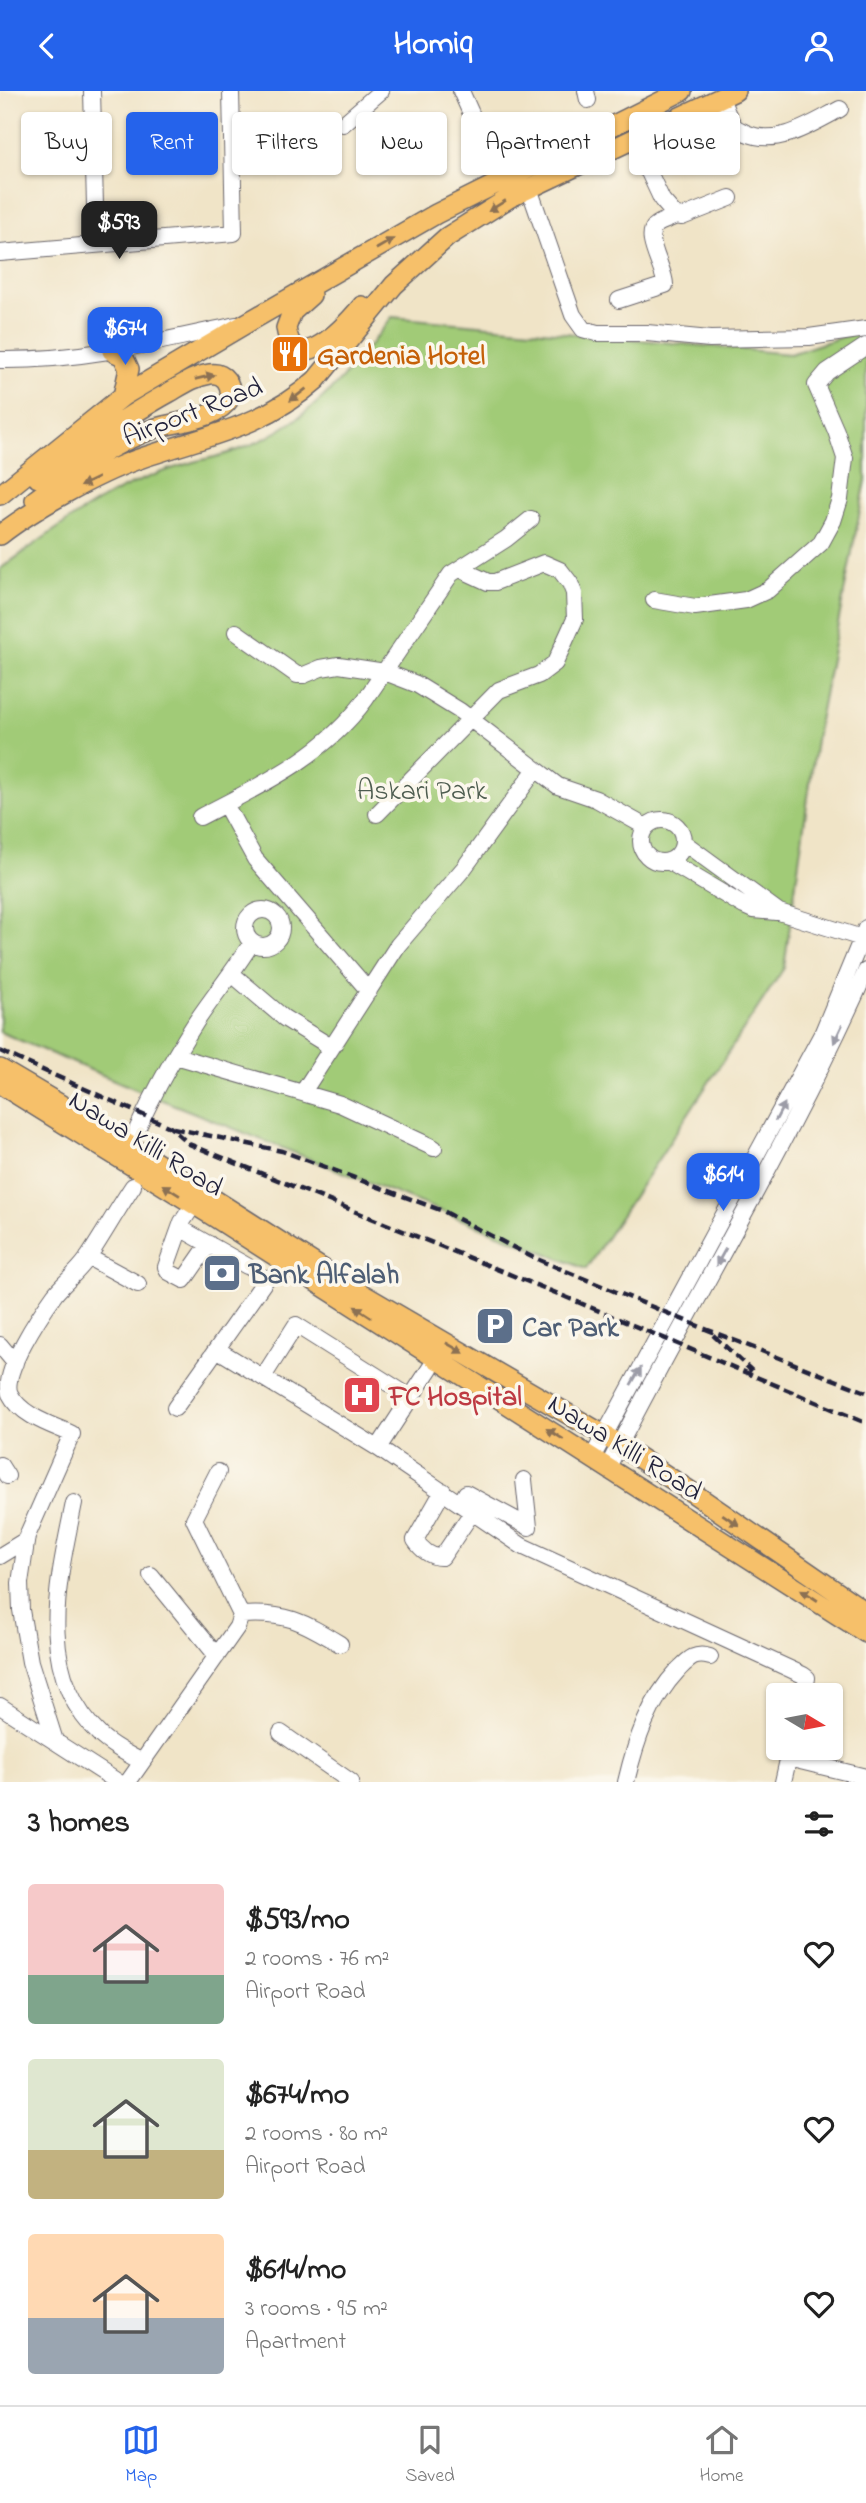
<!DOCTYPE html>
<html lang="en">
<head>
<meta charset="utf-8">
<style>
  :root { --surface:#fff; --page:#f2f2f2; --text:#222; --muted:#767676; --line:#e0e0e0; --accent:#2563eb }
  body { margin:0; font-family:"Indie Flower",sans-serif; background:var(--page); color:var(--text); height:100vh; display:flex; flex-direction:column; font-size:26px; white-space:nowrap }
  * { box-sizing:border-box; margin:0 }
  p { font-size:23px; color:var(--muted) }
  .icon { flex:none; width:38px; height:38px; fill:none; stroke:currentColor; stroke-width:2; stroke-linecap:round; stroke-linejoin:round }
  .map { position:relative; height:1691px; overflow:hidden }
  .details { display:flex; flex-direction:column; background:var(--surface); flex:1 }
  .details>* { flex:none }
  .guide { position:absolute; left:21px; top:21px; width:824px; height:63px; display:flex; gap:14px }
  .needle { width:46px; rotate:100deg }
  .fabs { position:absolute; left:766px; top:1592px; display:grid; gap:14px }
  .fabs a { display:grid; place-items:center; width:77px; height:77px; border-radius:7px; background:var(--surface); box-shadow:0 2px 5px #0004; font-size:35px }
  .price { position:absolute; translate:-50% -60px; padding:0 16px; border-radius:14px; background:var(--accent); color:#fff; font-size:23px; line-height:46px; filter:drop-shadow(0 2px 4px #0008) }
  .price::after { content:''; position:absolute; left:50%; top:42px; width:21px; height:16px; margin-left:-10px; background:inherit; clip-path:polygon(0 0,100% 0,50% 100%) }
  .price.on { background:#222; color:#fff }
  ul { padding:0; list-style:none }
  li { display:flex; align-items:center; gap:21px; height:175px; padding:0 28px }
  li span { display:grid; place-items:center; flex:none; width:196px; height:140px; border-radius:7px; color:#555 }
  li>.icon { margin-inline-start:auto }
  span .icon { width:84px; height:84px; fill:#fffc; stroke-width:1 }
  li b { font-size:30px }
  h2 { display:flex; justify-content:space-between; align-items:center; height:84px; padding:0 28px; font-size:30px }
  .chip { padding:0 24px; border-radius:7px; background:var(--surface); box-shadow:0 2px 5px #0004; font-size:24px; line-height:63px }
  .chip.on { background:var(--accent); color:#fff }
  header { display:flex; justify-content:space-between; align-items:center; height:91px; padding:0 28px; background:var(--accent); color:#fff; font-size:32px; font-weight:700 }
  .menu { display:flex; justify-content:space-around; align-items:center; height:98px; border-top:2px solid var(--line); background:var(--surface); font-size:19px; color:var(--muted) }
  .menu a { display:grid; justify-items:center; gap:4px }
  .menu .on { color:var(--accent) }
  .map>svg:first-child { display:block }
</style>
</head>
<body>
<header><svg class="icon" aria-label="back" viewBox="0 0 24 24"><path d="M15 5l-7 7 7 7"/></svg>Homiq<svg class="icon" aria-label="person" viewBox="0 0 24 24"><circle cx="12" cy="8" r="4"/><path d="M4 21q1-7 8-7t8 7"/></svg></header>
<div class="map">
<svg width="866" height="1691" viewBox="0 0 866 1691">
  <rect width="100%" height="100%" fill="#fbf7ec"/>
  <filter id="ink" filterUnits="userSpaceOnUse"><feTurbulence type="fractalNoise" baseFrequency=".0143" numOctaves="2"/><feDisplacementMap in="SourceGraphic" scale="14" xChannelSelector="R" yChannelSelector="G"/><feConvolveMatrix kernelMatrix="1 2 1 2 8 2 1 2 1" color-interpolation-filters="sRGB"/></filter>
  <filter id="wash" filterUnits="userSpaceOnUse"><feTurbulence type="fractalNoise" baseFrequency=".00686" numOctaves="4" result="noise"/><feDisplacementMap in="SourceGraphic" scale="28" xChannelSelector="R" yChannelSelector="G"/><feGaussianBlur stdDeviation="1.57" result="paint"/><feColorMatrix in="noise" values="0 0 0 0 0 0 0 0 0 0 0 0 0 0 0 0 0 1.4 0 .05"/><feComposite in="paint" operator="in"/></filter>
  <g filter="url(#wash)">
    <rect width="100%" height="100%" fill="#f0e4c7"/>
    <path fill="#a1cb77" stroke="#627659" stroke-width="2" d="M392,226l398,37 76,-25v151l-48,246 -34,242 -198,301 -429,-171 -157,-66v-463c33,-23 66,-49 101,-69 28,-16 59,-28 89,-37 14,-4 28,-6 42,-11 73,-24 115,-76 160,-135z"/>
  </g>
  <g filter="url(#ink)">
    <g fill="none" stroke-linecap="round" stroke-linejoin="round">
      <g stroke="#6a666c" stroke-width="18">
        <path id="minor" d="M92,0l4,153
          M461,0l40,90
          M586,0l2,9
          M721,7c4,9 8,23 15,30 1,1 9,4 10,5 32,14 65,-9 94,-24
          M343,33l38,-33
          M633,47l29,62 14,16 6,1 48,-19
          M646,78l67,-30
          M529,97l44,127 10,14 14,4h50l63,6 99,-2 57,-8
          M0,162l234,-20 -3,-142
          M619,209l46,-15c1,-14 -22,-47 -10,-59 5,-5 16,-7 21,-10
          M0,269c80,1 158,-18 236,-35
          M654,509l41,7 51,-7 22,-10 53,-47 12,-22 7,-22 5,-41 -9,-27 -20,-46 11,-13 39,-26
          M236,541l61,43h7l17,-7 18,-3 46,7 31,12 44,27 98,75 38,13 50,28
          M225,713l30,55 114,132
          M377,723l122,-124 40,-15 16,-12 20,-44 -1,-26 -4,-10 -10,-13 -16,-7 -49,19h-7l-28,-13
          M200,726c61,-32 123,-60 165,-117l86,-126 55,-35 25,-20
          M641 750a21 21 0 1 1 42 0a21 21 0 1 1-42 0Z
          M683,751l96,70 83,26
          M668,770l76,45 9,4 23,2
          M245 837a18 18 0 1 1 36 0a18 18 0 1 1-36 0Z
          M232,883l52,44 47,29
          M176,965l164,48 94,44
          M303,1001l95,-147 66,-77 72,-99
          M130,1055c18,-43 41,-85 66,-124 18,-27 39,-52 56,-80
          M194,1113l-12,18 -16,45 3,5 15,8 25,-36
          M180,1137l67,38
          M88,1166l50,27
          M0,1254l15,18
          M218,1259l160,98 144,98 281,129 4,3 -3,18
          M263,1286l33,-52 114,72
          M175,1317l92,-130
          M378,1357l58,-89
          M592,1367l231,-426 43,-104
          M0,1374l7,11
          M608,1376c84,-166 182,-325 258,-496
          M443,1400l-28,49c6,9 16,18 27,17l31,-46
          M74,1412c-16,79 -40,170 27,233 12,11 27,18 41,26
          M461,1412l5,-10 63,34 -5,-47
          M0,1465l26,-16
          M151,1484l66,81
          M241,1524c45,-3 61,6 99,29
          M0,1615l118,76
          M281,1642l70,49
          M55,1650l-25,-79 -9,-52 -1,-27 7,-47 45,-102c-20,-9 -51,-18 -62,-40 -10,-20 32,-82 45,-100 10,-12 23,-22 32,-35 16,-24 30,-49 46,-73
          M788,1667l78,19
          M128,1691l109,-155 4,-12 -47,-96 24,-47
          M626,1691c10,-42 23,-81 52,-112 11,-11 17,-18 32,-13
          M783,1691l7,-31"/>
      </g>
      <g stroke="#6a666c" stroke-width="22">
        <path id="major" d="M311,204l-19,17 -6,16c9,54 61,-4 76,-22
          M112,260l11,5 6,13 -6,27
          M0,404l123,-99 122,-72 191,-110 246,-123
          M35,409c38,-28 76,-57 121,-72 22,-7 61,-8 74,-30 2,-14 -6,-26 -20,-24 -15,2 -28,11 -40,18 -46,25 -89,57 -132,86
          M0,444c33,-26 97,-61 136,-75 67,-24 125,-31 180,-80l78,-95 53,-48 62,-39 226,-107
          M0,978l124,73 238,152 242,141 89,58 173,119
          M0,993l216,134 650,415"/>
      </g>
      <use href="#minor" stroke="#fff" stroke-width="16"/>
      <use href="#major" stroke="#f6c06b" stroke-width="19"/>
      <path stroke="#22223b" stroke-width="4.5" stroke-dasharray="10 5" stroke-linecap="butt" d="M0,960l170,76 19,17 384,156 293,123
        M173,1037l109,23 161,60 89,46 176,73 158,62
        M713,1244l39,36"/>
    </g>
    <defs><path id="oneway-solid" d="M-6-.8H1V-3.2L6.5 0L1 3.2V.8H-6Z" transform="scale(1.75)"/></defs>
    <g fill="#8c7153">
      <use href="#oneway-solid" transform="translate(497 115) rotate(148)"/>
      <use href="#oneway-solid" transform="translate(385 153) rotate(-30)"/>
      <use href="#oneway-solid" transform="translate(205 286) rotate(-13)"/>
      <use href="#oneway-solid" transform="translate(298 304) rotate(143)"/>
      <use href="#oneway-solid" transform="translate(89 391) rotate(154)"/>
      <use href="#oneway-solid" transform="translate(171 1099) rotate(-148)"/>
      <use href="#oneway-solid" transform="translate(363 1221) rotate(-147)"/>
      <use href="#oneway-solid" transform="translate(455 1257) rotate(30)"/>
      <use href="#oneway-solid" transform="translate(555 1343) rotate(-148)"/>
      <use href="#oneway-solid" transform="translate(731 1429) rotate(34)"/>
      <use href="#oneway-solid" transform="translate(809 1504) rotate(-147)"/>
    </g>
    <g fill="#9c9ca7">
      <use href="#oneway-solid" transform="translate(838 943) rotate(115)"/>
      <use href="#oneway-solid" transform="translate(780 1021) rotate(-62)"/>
      <use href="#oneway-solid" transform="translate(721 1166) rotate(119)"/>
      <use href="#oneway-solid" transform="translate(636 1285) rotate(-60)"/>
    </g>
  </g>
  <defs>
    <g id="restaurant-square" transform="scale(2.0125)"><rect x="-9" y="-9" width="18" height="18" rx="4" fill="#e8710a" stroke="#fbf7ec"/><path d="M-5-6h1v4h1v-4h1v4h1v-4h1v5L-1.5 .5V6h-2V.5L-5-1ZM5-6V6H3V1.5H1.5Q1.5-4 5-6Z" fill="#fff"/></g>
    <g id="bank-square" transform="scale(2.0125)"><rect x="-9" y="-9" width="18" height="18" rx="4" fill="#5c6f8a" stroke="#fbf7ec"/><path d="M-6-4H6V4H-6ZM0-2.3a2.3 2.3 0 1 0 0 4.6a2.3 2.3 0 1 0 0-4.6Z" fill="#fff"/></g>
    <g id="parking-square" transform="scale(2.0125)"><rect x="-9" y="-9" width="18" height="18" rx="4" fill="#5c6f8a" stroke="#fbf7ec"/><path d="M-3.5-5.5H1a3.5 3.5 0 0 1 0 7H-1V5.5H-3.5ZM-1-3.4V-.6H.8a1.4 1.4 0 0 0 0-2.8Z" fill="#fff"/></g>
    <g id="hospital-square" transform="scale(2.0125)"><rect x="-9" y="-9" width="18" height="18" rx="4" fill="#e0444e" stroke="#fbf7ec"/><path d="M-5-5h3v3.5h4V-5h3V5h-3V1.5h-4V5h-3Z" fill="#fff"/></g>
  </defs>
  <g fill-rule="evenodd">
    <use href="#restaurant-square" x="290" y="263"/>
    <use href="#bank-square" x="222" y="1182"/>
    <use href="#parking-square" x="495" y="1235"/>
    <use href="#hospital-square" x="362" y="1304"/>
  </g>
  <g text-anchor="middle" stroke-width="7" stroke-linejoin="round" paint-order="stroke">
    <g font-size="28" font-weight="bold" fill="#c56008" stroke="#fbf7ec" text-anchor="start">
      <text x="317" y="273">Gardenia Hotel</text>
    </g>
    <g font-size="28" fill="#22223b" stroke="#fbf7ec">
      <text transform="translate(192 319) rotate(-21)" y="10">Airport Road</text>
      <text transform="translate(147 1051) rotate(32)" y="10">Nawa Killi Road</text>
      <text transform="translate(626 1355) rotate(32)" y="10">Nawa Killi Road</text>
    </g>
    <g font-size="28" fill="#4e5d50" stroke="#fbf7ec">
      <text x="422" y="708">Askari Park</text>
    </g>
    <g font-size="28" font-weight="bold" fill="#4e5e75" stroke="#fbf7ec" text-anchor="start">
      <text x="249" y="1192">Bank Alfalah</text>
      <text x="522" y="1245">Car Park</text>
    </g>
    <g font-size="28" font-weight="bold" fill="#be3a42" stroke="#fbf7ec" text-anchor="start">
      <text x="389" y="1314">FC Hospital</text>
    </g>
  </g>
</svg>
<div class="fabs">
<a><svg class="needle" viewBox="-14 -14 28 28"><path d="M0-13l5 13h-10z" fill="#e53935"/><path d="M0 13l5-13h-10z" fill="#767676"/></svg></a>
</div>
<b class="price on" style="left:119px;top:170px">$593</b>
<b class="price" style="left:125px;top:276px">$674</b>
<b class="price" style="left:723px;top:1122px">$614</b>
<div class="guide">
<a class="chip">Buy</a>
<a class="chip on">Rent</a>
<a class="chip">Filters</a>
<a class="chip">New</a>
<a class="chip">Apartment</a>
<a class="chip">House</a>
</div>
</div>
<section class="details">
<h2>3 homes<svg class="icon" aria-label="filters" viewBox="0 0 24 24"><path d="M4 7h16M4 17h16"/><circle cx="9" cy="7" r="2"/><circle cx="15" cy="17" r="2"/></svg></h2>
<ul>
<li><span style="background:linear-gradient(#f6c9c9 65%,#7fa58c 0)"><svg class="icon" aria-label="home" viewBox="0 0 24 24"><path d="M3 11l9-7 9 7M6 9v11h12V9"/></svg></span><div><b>$593/mo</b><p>2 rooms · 76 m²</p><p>Airport Road</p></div><svg class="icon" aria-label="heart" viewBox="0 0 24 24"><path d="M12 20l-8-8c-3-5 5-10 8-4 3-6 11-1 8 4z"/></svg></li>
<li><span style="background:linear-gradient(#dfe7d0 65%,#c2b280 0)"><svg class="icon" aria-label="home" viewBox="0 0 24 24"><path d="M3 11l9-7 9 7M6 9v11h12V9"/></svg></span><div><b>$674/mo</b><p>2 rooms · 80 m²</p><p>Airport Road</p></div><svg class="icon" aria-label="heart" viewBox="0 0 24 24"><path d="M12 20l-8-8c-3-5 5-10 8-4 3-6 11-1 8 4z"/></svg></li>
<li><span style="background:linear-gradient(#ffd9b3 60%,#9aa5b1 0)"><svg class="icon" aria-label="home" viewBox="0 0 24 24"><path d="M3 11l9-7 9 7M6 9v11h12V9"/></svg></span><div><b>$614/mo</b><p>3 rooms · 95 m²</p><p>Apartment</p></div><svg class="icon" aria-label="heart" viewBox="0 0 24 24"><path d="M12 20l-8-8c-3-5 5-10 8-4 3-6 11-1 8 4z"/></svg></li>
</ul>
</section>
<nav class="menu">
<a class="on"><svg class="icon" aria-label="map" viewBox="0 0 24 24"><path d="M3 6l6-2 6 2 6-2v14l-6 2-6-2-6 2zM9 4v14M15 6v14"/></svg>Map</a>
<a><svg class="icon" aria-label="saved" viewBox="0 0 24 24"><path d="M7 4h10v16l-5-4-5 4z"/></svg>Saved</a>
<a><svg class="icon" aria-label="home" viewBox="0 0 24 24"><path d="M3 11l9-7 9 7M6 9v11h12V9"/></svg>Home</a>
</nav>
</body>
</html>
